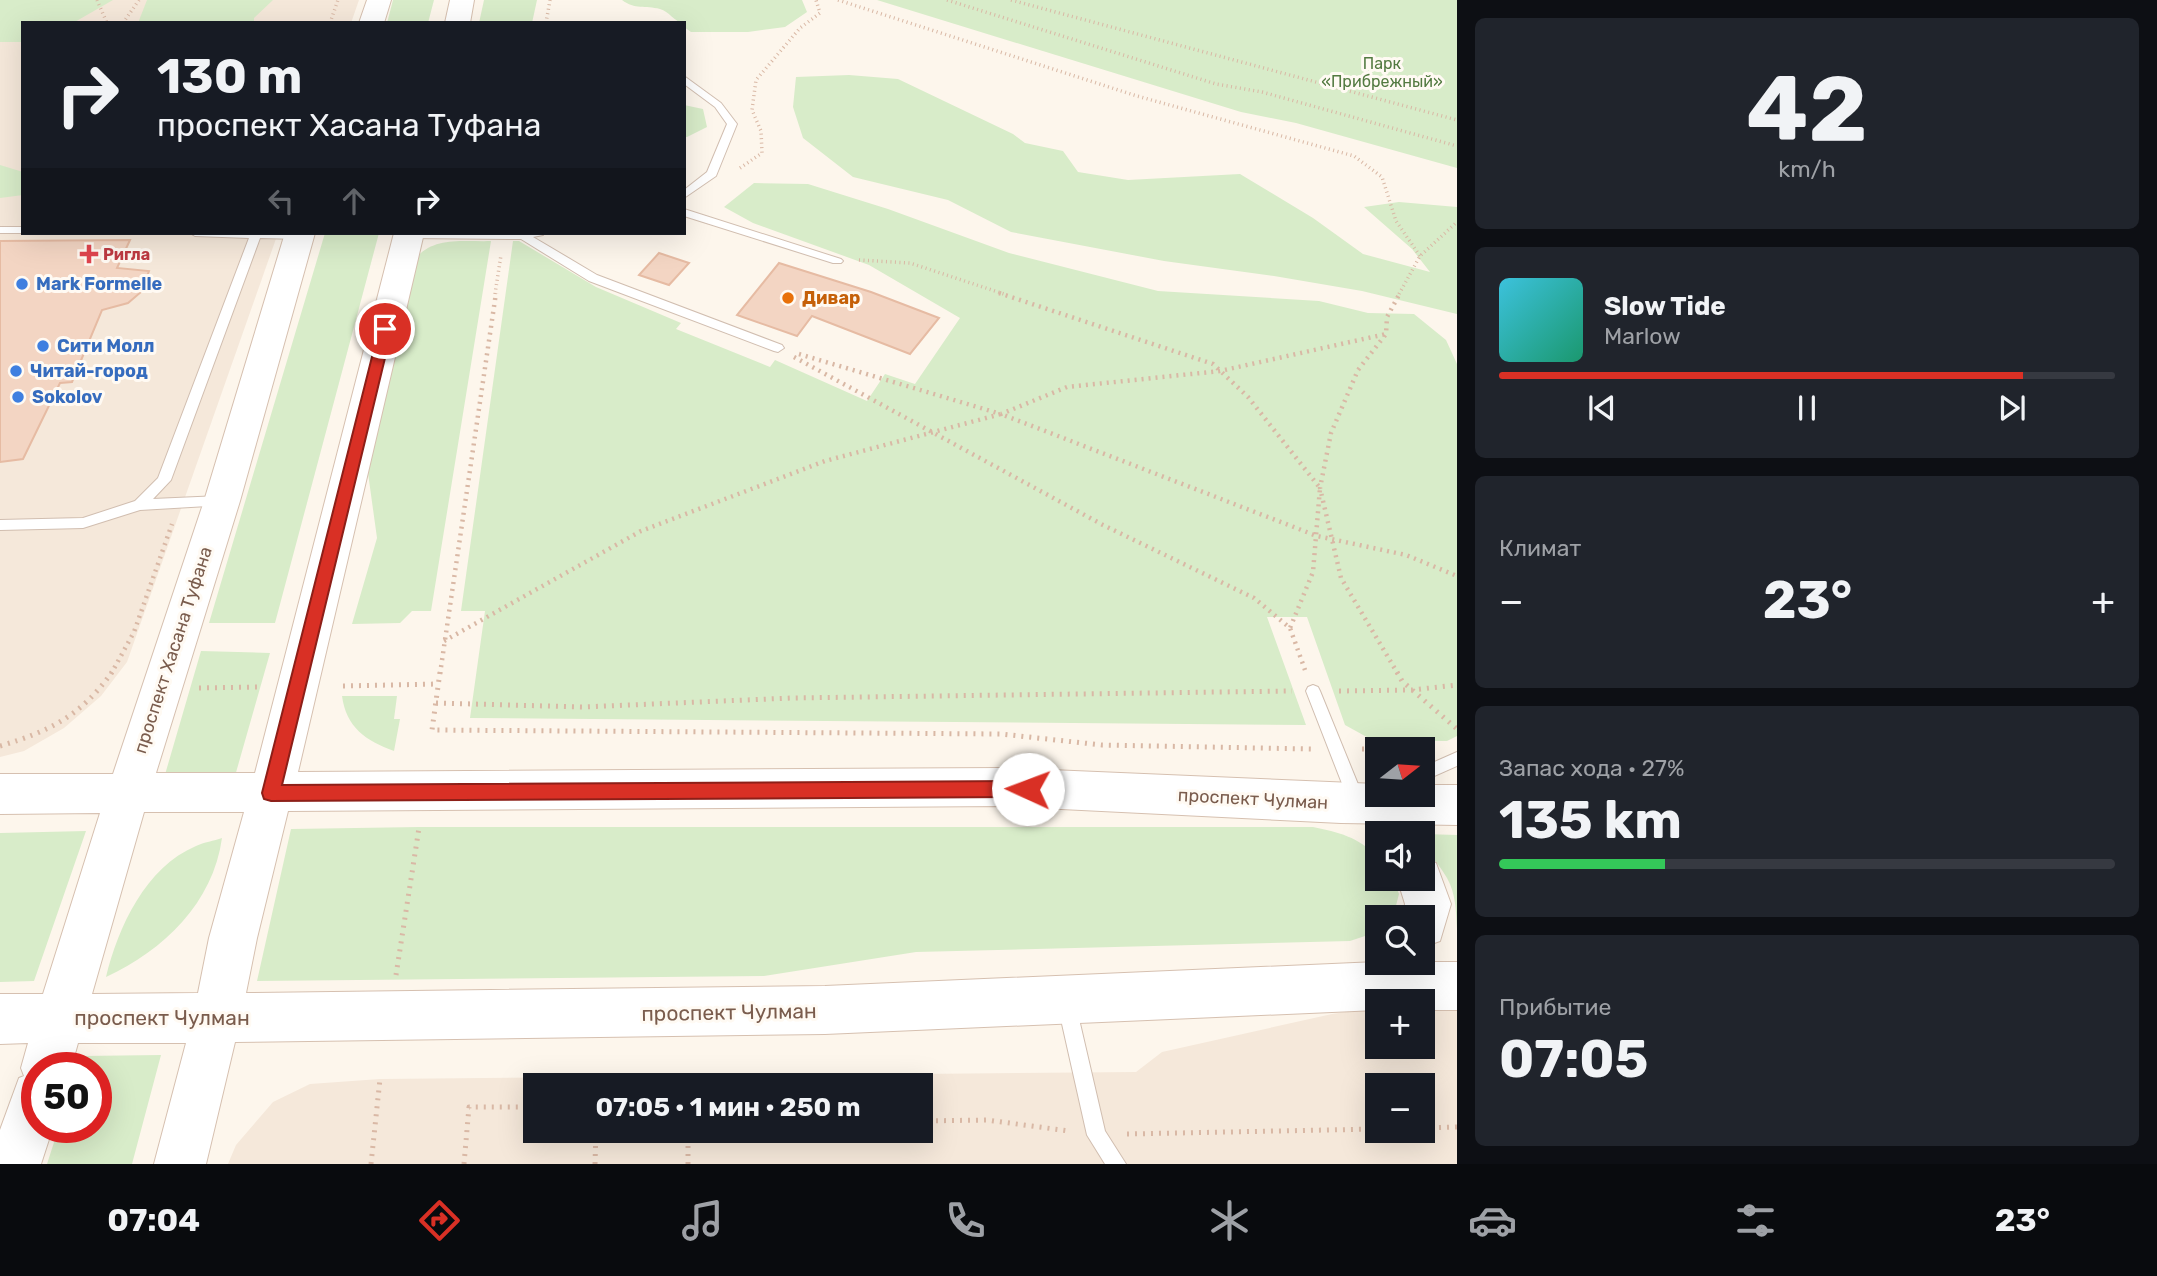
<!DOCTYPE html>
<html lang="ru">
<meta charset="utf-8">
<style>
body{margin:0;font-family:Rubik,sans-serif;background:#20242c;color:#f1f3f6;height:100vh;display:flex;flex-direction:column;font-size:26px;white-space:nowrap}
*{box-sizing:border-box;margin:0}
p{font-size:23px;color:#9ea1a6}
.icon{flex:none;width:38px;height:38px;fill:none;stroke:currentColor;stroke-width:2;stroke-linecap:round;stroke-linejoin:round}
.map{position:relative;flex:1;overflow:hidden}
.details{display:flex;flex-direction:column;gap:18px;padding:18px;background:#0d0f14;width:700px}
.details>*{flex:none}
.guide{position:absolute;left:21px;top:21px;width:665px;height:214px;border-radius:0px;box-shadow:0 7px 28px #0002;background:#171b24;color:#f1f3f6;overflow:hidden}
.needle{width:46px;rotate:73deg}
.fabs{position:absolute;left:1365px;top:737px;display:grid;gap:14px}
.fabs a{display:grid;place-items:center;width:70px;height:70px;border-radius:0px;background:#171b24;box-shadow:0 7px 28px #0002;font-size:35px}
.speed{position:absolute;left:21px;top:1052px;display:flex;gap:14px;font-size:35px;font-weight:700;text-align:center}
.speed>*{display:grid;place-content:center;width:91px;height:91px;border-radius:50%;background:#171b24;box-shadow:0 7px 28px #0002;line-height:1}
.speed .limit{border:10px solid #d22;background:#fff;color:#111}
.pin{position:absolute;display:grid;place-items:center;width:60px;height:60px;color:#fff;margin:-30px;border:4px solid #fff;border-radius:50%;box-shadow:0 2px 7px #0007}
.me{position:absolute;width:77px;margin:-38px;rotate:272deg;stroke-linejoin:round;filter:drop-shadow(0 0 5px #0008)}
.turn{display:flex;align-items:center;gap:24px;height:147px;padding:0 21px;font-size:32px}
.turn .icon{width:91px;height:91px;stroke-width:2.5}
.turn b{display:block;font-size:49px;line-height:60px}
.lanes{display:flex;align-items:center;height:66px;padding:0 21px;background:#0003;justify-content:center;gap:35px;direction:ltr}
.lanes .off{opacity:.35}
.big{font-size:52px;font-weight:700;line-height:1.1}
.details .card{flex:1;display:flex;flex-direction:column;justify-content:center;gap:10px;min-width:0;padding:0 24px;border-radius:10px;background:#20242c}
.details .dial{align-items:center;gap:0}
.dial b{font-size:91px;line-height:1}
.song{display:flex;align-items:center;gap:21px}
.cover{width:84px;height:84px;border-radius:10px;background:linear-gradient(135deg,hsl(190 70% 55%),hsl(160 70% 35%))}
.played{height:7px;border-radius:4px;background:linear-gradient(90deg,#d93025 85%,#363941 85%)}
.keys{display:flex;justify-content:space-around;direction:ltr}
.heat{display:flex;justify-content:space-between;align-items:center;font-size:38px;direction:ltr}
.charge{height:10px;border-radius:5px;background:linear-gradient(90deg,#34c759 27%,#363941 0)}
.trip{position:absolute;left:523px;top:1073px;width:410px;height:70px;border-radius:0px;background:#171b24;box-shadow:0 7px 28px #0002;font-weight:700;line-height:70px;text-align:center}
.menu{display:flex;height:112px;justify-content:space-around;align-items:center;background:#090b0e;color:#9ea1a6}
.menu .icon{width:49px;height:49px}
.menu .selected{color:#d93025}
.menu b{font-size:32px;color:#f1f3f6}
main{display:flex;flex:1;min-height:0}
.map>svg:first-child{display:block}
</style>
<main>
<div class="map">
<svg width="1457" height="1164" viewBox="0 0 1457 1164">
<rect width="100%" height="100%" fill="#fdf6ec"/>
<path fill="#f5e8da" fill-rule="evenodd" d="M0 0H359L351 23H23V233H278L127 662 101 696 64 728 24 751 0 757Z
M1423 1006H1457V1164H228L236 1145 273 1102 310 1084 380 1079 1136 1072 1162 1052 1332 1014 1377 1007V1046H1423ZM536 1085H920V1130H536ZM1377 1085H1423V1130H1377Z"/>
<path fill="#d8ecc9" d="M0 0H113L73 23H23V42H0Z
M147 0H273L254 18V23H138Z
M393 0H434L428 23H387Z
M484 0H537L532 23H479Z
M622 0H802L807 12 785 27 748 32H691L684 27V23C674 22 669 11 660 9 645 5 635 10 622 0Z
M877 0H1457V168L1296 123 1241 112Z
M849 75 898 79 1013 134 1025 143 1063 151 1078 172 1128 180 1240 174 1313 218 1363 254 1430 272 1412 249 1364 207 1399 202 1457 207V314L1362 291 1274 276 1164 261 1011 232 948 200 853 177 803 138 793 107 796 77Z
M684 105 703 109 707 127 687 137H684Z
M0 165 23 172V195L0 198Z
M754 183 808 184 888 209 1009 253 1158 291 1319 301 1368 313 1414 314 1446 340 1457 364V736L1447 741H1374L1345 725 1307 617H1267L1306 725 470 718 485 611H461L513 241H519L596 287 681 323 676 329 770 367 775 360 867 401 885 374 915 384 960 318 869 265 753 223 724 207Z
M325 233H379L275 623H209Z
M491 241 431 611H412L400 623 352 624 377 538 368 473 416 258C434 236 465 242 491 241Z
M201 651 270 653 235 776 164 778Z
M342 696H397L394 719H400L394 751C366 741 346 727 342 696Z
M419 827H1313C1338 832 1359 837 1377 857V878L1393 879 1399 894 1393 917H1377V932L1350 941 916 952 764 976 257 981 291 829Z
M86 831 34 981 0 982V833Z
M1423 834 1457 835V929C1456 911 1456 894 1447 878 1439 863 1423 850 1423 834Z
M222 838C213 903 164 950 106 977 118 927 146 867 196 846 204 842 214 841 222 838Z
M161 1055 132 1164H47L59 1127H96V1068L79 1067 82 1056Z"/>
<path fill="#f3d5c3" stroke="#e6bba3" stroke-width="2" d="M130 240 117 268 149 271 141 292 128 303 102 310 72 382 60 383 23 459 0 462V241Z
M659 253 689 263 669 285 639 275Z
M779 263 871 292 939 318 910 354 812 316 797 336 737 315Z"/>
<g fill="none" stroke-linecap="round" stroke-linejoin="round">
<defs>
<path id="lane" d="M684 76 721 103 737 124 716 176 684 198V190L707 172 727 124 715 107 684 84Z
M684 209 841 259 843 261 841 263H833L684 216Z
M0 227H23V233H25H0Z
M190 233H299L304 236 299 239 260 238 171 480 153 499 220 496 227 501 225 505 140 510 83 528 0 530V520L83 518 135 501 158 478 249 238 195 236Z
M405 233H544L543 235 533 237 597 275 782 345 784 348 778 352 774 351 589 281 521 239 409 238 405 237Z
M1313 685 1318 687 1320 691 1364 799 1362 804 1356 806 1350 804 1348 799 1306 691 1308 687Z
M1457 752V766L1423 781V767Z
M1067 997 1073 1000 1076 1006 1105 1131 1126 1164H1105L1087 1135 1058 1006 1061 1000Z"/>
<path id="secondary" d="M367 0H391L384 23H359Z
M450 0H474L470 23H445Z
M285 233H315L240 501 156 773H255L394 233H424L298 772 1002 768 1377 784V794H1423V785H1457V825L1341 823 1002 806 288 811 257 938 246 993 825 986 1377 962H1457V1010H1423V1001H1377V1010L825 1034 235 1042 206 1164H154L186 1043H78L71 1068H37V1127H53L41 1164H0V1130L19 1078 24 1076 21 1068 28 1043 0 1044V994H43L100 813 0 814V774H113L204 501ZM144 812H244L209 938 198 993 92 994Z
M1423 858 1436 863 1451 904 1440 941 1423 947V917H1402L1405 904 1397 878H1423Z"/>
</defs>
<use href="#lane" stroke="#d1beb0" stroke-width="2"/>
<use href="#secondary" stroke="#d6c0b0" stroke-width="2"/>
<path stroke="#d9b8a5" stroke-width="3.5" stroke-dasharray="1 3.5" stroke-linecap="butt" d="M97 0 107 23
M838 0 1137 96 1354 156 1382 177 1396 221 1420 256
M947 0 1216 84 1262 92 1457 146
M1011 0 1457 120
M123 23 139 0
M330 23 338 0
M546 23 550 0
M740 168 762 153 761 131 752 110 756 80 800 28 820 13 816 0
M859 260 910 263 1004 294
M495 294 501 255
M1399 294 1420 256 1457 222"/>
<path stroke="#d9b8a5" stroke-width="4.5" stroke-dasharray="2 5" stroke-linecap="butt" d="M999 293 1213 364 1248 397 1320 488 1313 572 1290 628
M799 354 1001 414 1067 387 1220 371 1386 334
M794 357 1103 525 1254 598 1290 628 1305 670
M444 641 641 531 825 461 1001 414 1317 536 1406 555 1457 576
M111 674 134 632 172 524
M440 674 496 293
M1398 674 1341 578 1320 488 1331 433 1358 370 1386 334 1387 317 1400 293"/>
<path stroke="#d9b8a5" stroke-width="5" stroke-dasharray="2 6" stroke-linecap="butt" d="M440 672 432 730 1001 734 1102 745 1311 749
M1397 672 1402 681 1457 729
M343 686 438 684
M199 688 260 687
M1339 691 1412 690 1457 685
M436 703 583 707 792 698 1292 691
M0 746C50 731 81 716 112 672
M1362 749H1377
M396 975 419 828
M920 1121 987 1120 1069 1131
M1423 1128 1457 1127
M688 1130V1164
M1127 1134 1377 1129
M371 1164 380 1079
M464 1164 469 1107H536
M595 1164 596 1130"/>
<use href="#lane" fill="#fff" fill-rule="evenodd"/>
<use href="#secondary" fill="#fff" fill-rule="evenodd"/>
</g>
<path fill="#d93025" stroke="#8d1f18" stroke-width="2" d="M385 324 392 329 282 785 1028 781 1034 783 1037 789 1034 794 1028 797 271 801 264 799 262 793 379 329Z"/>
<path fill="#e0444e" stroke="#fffaf3" stroke-width="2.5" d="M85.5 243.5h7v7h7v7h-7v7h-7v-7h-7v-7h7z"/>
<g fill="#3f7fe0" stroke="#fffaf3" stroke-width="2.5">
<circle cx="22" cy="284" r="7"/>
<circle cx="43" cy="346" r="7"/>
<circle cx="16" cy="371" r="7"/>
<circle cx="18" cy="397" r="7"/>
</g>
<circle fill="#e8710a" stroke="#fffaf3" stroke-width="2.5" cx="788" cy="298" r="7"/>
<g text-anchor="middle" dominant-baseline="central" stroke-width="6" stroke-linejoin="round" paint-order="stroke">
<g font-size="16" fill="#537a41" stroke="#fffaf3">
<text x="1382" y="63">Парк<tspan x="1382" dy="18">«Прибрежный»</tspan></text>
</g>
<g font-size="16" font-weight="bold" fill="#be3a42" stroke="#fffaf3" text-anchor="start">
<text x="103" y="254">Ригла</text>
</g>
<g font-size="18" font-weight="bold" fill="#366cbe" stroke="#fffaf3" text-anchor="start">
<text x="36" y="284">Mark Formelle</text>
<text x="57" y="346">Сити Молл</text>
<text x="30" y="371">Читай-город</text>
<text x="32" y="397">Sokolov</text>
</g>
<g font-size="18" font-weight="bold" fill="#c56008" stroke="#fffaf3" text-anchor="start">
<text x="802" y="298">Дивар</text>
</g>
<g font-size="18" fill="#7a5c4d" stroke="#fffaf3">
<text transform="translate(173 650) rotate(-72)">проспект Хасана Туфана</text>
<text transform="translate(1253 799) rotate(3)">проспект Чулман</text>
</g>
<g font-size="21" fill="#7a5c4d" stroke="#fffaf3">
<text transform="translate(729 1012) rotate(-1)">проспект Чулман</text>
<text x="162" y="1017">проспект Чулман</text>
</g>
</g>
</svg>
<div class="fabs">
<a><svg class="needle" viewBox="-14 -14 28 28"><path d="M0-13l5 13h-10z" fill="#e53935"/><path d="M0 13l5-13h-10z" fill="#9ea1a6"/></svg></a>
<a><svg class="icon" aria-label="sound" viewBox="0 0 24 24"><path d="M4 9h4l5-4v14l-5-4H4zM17 9q2 3 0 6"/></svg></a>
<a><svg class="icon" aria-label="search" viewBox="0 0 24 24"><circle cx="10" cy="10" r="6"/><path d="M15 15l6 6"/></svg></a>
<a>+</a>
<a>−</a>
</div>
<div class="speed"><div class="limit">50</div></div>
<div class="pin" style="left:385px;top:329px;background:#d93025"><svg class="icon" aria-label="arrive" viewBox="0 0 24 24"><path d="M6 21V4h12l-3 4 3 4H6"/></svg></div>
<svg class="me" style="left:1028px;top:789px" viewBox="-20 -20 40 40"><circle r="19" fill="#fff"/><path d="M0-13L10 11 0 6-10 11z" fill="#d93025"/></svg>
<div class="trip">07:05 · 1 мин · 250 m</div>
<div class="guide">
<div class="turn"><svg class="icon" aria-label="right" viewBox="0 0 24 24"><path d="M7 20v-9h11M14 6l5 5-5 5"/></svg><div><b>130 m</b>проспект Хасана Туфана</div></div>
<div class="lanes"><svg class="icon off" aria-label="left" viewBox="0 0 24 24"><path d="M17 20v-9H6M10 6l-5 5 5 5"/></svg><svg class="icon off" aria-label="ahead" viewBox="0 0 24 24"><path d="M12 20V5M6 11l6-6 6 6"/></svg><svg class="icon" aria-label="right" viewBox="0 0 24 24"><path d="M7 20v-9h11M14 6l5 5-5 5"/></svg></div>
</div>
</div>
<section class="details">
<div class="card dial"><b>42</b><p>km/h</p></div>
<div class="card">
<div class="song"><i class="cover"></i><div><b>Slow Tide</b><p>Marlow</p></div></div>
<div class="played"></div>
<div class="keys"><svg class="icon" aria-label="previous" viewBox="0 0 24 24"><path d="M18 5L8 12l10 7zM5 5v14"/></svg><svg class="icon" aria-label="pause" viewBox="0 0 24 24"><path d="M8 5v14M16 5v14"/></svg><svg class="icon" aria-label="next" viewBox="0 0 24 24"><path d="M6 5l10 7-10 7zM19 5v14"/></svg></div>
</div>
<div class="card"><p>Климат</p>
<div class="heat"><a>−</a><b class="big">23°</b><a>+</a></div>
</div>
<div class="card"><p>Запас хода · 27%</p><b class="big">135 km</b><div class="charge"></div></div>
<div class="card"><p>Прибытие</p><b class="big">07:05</b></div>
</section>
</main>
<nav class="menu">
<b>07:04</b>
<svg class="icon selected" aria-label="directions" viewBox="0 0 24 24"><path d="M12 3l9 9-9 9-9-9zM9 14v-3h6M13 9l2 2-2 2"/></svg>
<svg class="icon" aria-label="music" viewBox="0 0 24 24"><path d="M9 18V5l10-2v13"/><circle cx="6" cy="18" r="3"/><circle cx="16" cy="16" r="3"/></svg>
<svg class="icon" aria-label="phone" viewBox="0 0 24 24"><path d="M5 4h4l2 5-3 2q2 4 5 5l2-3 5 2v4C11 20 4 13 5 4z"/></svg>
<svg class="icon" aria-label="climate" viewBox="0 0 24 24"><path d="M12 3v18M4 7l16 10M4 17L20 7"/></svg>
<svg class="icon" aria-label="car" viewBox="0 0 24 24"><path d="M5 17H2v-5l4-1 3-4h7l3 4 3 1v5h-3M9 17h6M6 11h13"/><circle cx="7" cy="17" r="2"/><circle cx="17" cy="17" r="2"/></svg>
<svg class="icon" aria-label="filters" viewBox="0 0 24 24"><path d="M4 7h16M4 17h16"/><circle cx="9" cy="7" r="2"/><circle cx="15" cy="17" r="2"/></svg>
<b>23°</b>
</nav>
